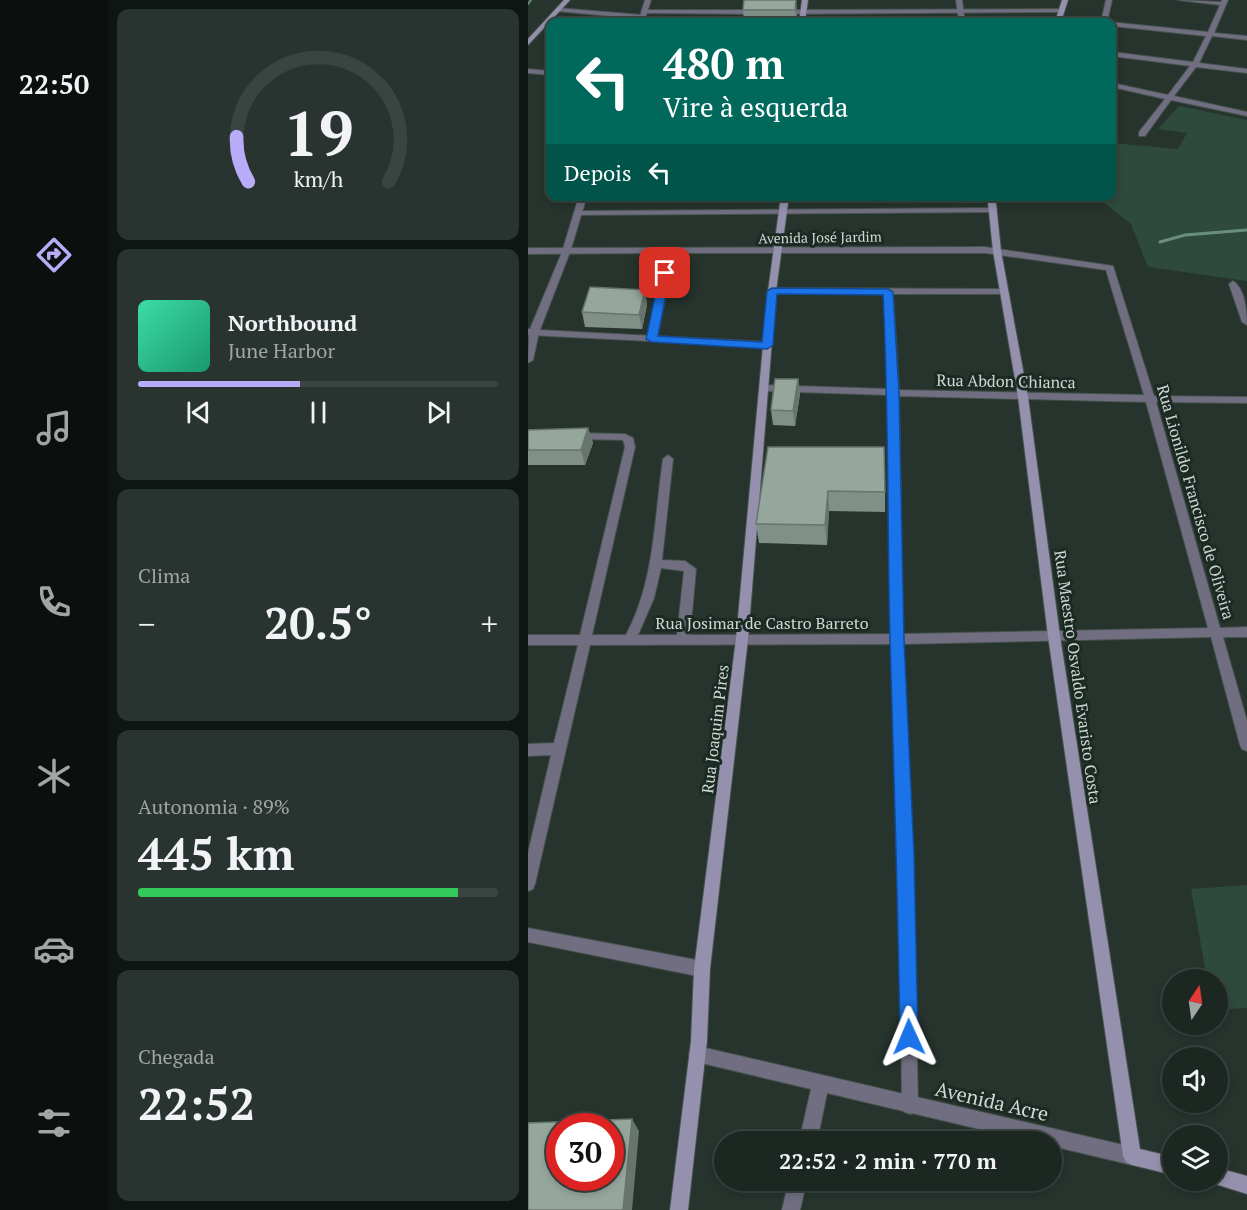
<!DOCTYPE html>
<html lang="pt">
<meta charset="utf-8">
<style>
body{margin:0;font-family:"PT Serif",serif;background:#29332f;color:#f1f3f6;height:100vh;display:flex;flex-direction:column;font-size:22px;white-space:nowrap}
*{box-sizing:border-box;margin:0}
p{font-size:20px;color:#a0a5a5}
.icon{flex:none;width:33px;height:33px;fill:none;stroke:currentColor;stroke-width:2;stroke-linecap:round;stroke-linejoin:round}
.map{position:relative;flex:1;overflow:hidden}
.panel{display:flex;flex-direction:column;gap:9px;padding:9px;background:#0f1513;width:420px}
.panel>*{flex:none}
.banner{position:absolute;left:18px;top:18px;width:570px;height:183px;border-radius:12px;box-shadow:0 3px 9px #0003,0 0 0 2px #3a4440;background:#00695c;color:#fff;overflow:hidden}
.needle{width:39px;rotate:13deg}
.tools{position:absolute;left:634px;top:969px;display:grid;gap:12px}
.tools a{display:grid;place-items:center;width:66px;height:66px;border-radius:50%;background:#1c2722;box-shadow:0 3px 9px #0003,0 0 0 2px #3a4440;font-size:30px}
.speed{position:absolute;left:18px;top:1113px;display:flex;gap:12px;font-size:30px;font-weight:700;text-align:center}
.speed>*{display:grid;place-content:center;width:78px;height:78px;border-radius:50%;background:#1c2722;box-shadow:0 3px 9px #0003,0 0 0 2px #3a4440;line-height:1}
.speed .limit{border:9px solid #d22;background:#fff;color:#111}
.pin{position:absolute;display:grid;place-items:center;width:51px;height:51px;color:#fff;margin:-26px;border-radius:12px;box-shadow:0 3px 9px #0006}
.me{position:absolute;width:66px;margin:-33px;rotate:359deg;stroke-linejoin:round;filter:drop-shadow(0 0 4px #0008)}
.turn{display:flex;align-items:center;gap:21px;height:126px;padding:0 18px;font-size:27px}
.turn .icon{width:78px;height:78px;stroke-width:2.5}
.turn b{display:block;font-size:42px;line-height:51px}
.then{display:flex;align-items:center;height:57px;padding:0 18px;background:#0003;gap:12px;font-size:22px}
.big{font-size:45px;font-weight:700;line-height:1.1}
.panel .card{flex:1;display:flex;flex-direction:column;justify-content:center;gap:9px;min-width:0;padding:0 21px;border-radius:12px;background:#29332f}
.panel .dial{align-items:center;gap:0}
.dial svg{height:156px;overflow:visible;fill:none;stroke:#3a4440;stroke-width:7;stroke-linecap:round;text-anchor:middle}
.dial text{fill:#f1f3f6;stroke:none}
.song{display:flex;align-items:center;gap:18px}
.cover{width:72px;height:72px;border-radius:9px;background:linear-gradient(135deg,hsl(160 70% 55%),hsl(160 70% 35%))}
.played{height:6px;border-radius:3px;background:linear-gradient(90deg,#b8abf7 45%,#3a4440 45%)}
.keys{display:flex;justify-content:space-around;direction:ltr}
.heat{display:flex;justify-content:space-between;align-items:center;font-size:33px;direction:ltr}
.charge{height:9px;border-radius:4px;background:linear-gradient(90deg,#34c759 89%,#3a4440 0)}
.trip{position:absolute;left:186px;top:1131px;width:348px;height:60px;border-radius:30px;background:#1c2722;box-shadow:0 3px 9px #0003,0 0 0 2px #3a4440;font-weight:700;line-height:60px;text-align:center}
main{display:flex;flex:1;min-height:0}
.tab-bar{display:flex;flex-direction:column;width:108px;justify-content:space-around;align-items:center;background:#0b100e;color:#a0a5a5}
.tab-bar .icon{width:42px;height:42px}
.tab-bar .current{color:#b8abf7}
.tab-bar b{font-size:27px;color:#f1f3f6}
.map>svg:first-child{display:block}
</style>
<main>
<nav class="tab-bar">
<b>22:50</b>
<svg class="icon current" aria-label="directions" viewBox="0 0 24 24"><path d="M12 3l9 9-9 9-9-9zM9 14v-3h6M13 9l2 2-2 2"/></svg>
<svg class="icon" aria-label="music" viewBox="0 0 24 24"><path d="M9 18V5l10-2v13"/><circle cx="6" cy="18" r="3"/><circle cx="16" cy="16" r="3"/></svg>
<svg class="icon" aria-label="phone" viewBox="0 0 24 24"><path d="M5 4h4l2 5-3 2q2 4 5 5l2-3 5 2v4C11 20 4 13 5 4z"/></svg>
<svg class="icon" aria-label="climate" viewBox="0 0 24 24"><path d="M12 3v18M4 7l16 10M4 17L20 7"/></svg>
<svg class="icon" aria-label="car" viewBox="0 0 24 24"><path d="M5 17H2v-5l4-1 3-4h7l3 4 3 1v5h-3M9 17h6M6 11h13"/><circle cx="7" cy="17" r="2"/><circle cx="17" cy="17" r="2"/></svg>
<svg class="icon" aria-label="filters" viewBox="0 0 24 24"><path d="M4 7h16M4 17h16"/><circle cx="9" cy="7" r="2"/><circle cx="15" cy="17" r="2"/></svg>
</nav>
<section class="panel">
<div class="card dial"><svg viewBox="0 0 100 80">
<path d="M14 69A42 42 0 1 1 86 69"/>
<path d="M14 69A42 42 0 0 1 8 46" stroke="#b8abf7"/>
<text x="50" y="56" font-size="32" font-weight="700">19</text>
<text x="50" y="72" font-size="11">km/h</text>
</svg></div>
<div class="card">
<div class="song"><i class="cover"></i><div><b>Northbound</b><p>June Harbor</p></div></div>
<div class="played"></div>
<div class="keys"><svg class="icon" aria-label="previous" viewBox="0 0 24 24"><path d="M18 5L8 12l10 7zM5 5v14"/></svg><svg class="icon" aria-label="pause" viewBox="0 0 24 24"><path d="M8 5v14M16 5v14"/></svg><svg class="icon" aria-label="next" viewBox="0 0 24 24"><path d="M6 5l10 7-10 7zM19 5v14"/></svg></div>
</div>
<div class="card"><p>Clima</p>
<div class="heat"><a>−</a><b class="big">20.5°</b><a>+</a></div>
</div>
<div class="card"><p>Autonomia · 89%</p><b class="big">445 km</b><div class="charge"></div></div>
<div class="card"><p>Chegada</p><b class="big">22:52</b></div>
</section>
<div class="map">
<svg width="719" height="1210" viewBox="0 0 719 1210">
<rect width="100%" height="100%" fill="#26342d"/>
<path fill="#2e4a3d" d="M651 106 719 120V281L620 267 603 224 569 197 584 196V143L650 149 659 133 630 129Z
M719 885V1008L690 1010V980L679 979 663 889Z"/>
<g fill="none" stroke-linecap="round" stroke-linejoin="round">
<path stroke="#6a8e7e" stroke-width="2" d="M0 4 3 0"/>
<path stroke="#6a8e7e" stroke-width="3" d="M632 242 657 235 719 230"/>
<defs>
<path id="minor" d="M578 0H584L579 22H573Z
M650 0 693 2 694 0H700L686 33 719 36V40L684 36 671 63 719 69V73L668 67 646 96 719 112V116L643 100 617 136H611V132L637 99 584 87V83L640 95 662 66 584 56V52L665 62 678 36 584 26 582 22 680 32 692 5Z
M30 8 114 15 117 17 114 19 28 11Z
M533 9 535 12 252 14 249 12 252 10Z
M116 10H229L232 12 229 14 114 13Z
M0 69 22 71V75L0 73Z
M19 137H22V142L18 140Z
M468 208 469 210 465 212 50 215 46 213 50 211Z
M457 247 585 266 626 396 719 397V403L628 402 692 628 719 627V637H695L719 721V751L714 749 712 745 683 637 375 644 385 853 390 1106 388 1112 382 1114 376 1112 374 1106 371 853 363 644 62 645 7 884 5 889 0 891V853L23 755 0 756V744L26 743 50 645H0V635H52L97 447 95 440 46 439 41 436 46 433 97 434 105 438 107 447 64 635H98C127 581 126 519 135 459L140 455 145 459 134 560 157 561 168 569 162 635 363 634 361 395 237 391 232 388 237 385 361 389 356 294H244L240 291 244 288 479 289 480 291 476 294H365L371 390 616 395 578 270 457 253H146L129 339 124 342 119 339 137 253 0 254V248ZM371 396 618 402 680 628 375 634ZM133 568 156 571 149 635H110L126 598Z
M705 281C717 288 719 312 719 325L714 322 701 284Z
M6 329 11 332 5 360 0 363 1 332Z
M0 928 174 961 180 964 182 969 180 974 174 977 0 942Z"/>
<path id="tertiary" d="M117 0H123L116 22H110Z
M428 0H434L437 22H431Z
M51 196H59L42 252 12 330 239 342 242 343V347L0 335V329H2L34 252Z
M169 1046 604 1147 610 1150 613 1156 610 1162 604 1165 524 1146V1142H506L299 1093 289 1142H271L283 1089 169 1062 163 1060 161 1054 163 1048Z
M261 1180H279L272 1210H254Z"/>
<path id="secondary" d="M36 0H42L0 45V39Z
M274 0H280L277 22H271Z
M534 0H540L533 22H527Z
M253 196H261L248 291 220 639 182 969 179 1041 160 1210H142L163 1041 166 969 208 639 240 291Z
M462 196H470L468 203 473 251 500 397 532 636 612 1149 645 1157V1175L604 1165 598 1162 595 1156 520 636 490 397 465 251 460 203Z
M690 1168 719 1176V1194L684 1183 683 1180H690Z"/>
</defs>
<use href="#minor" stroke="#44524b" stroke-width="2"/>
<use href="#tertiary" stroke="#44524b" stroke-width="2"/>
<use href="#secondary" stroke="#44524b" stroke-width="2"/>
<use href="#minor" fill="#706e80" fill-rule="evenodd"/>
<use href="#tertiary" fill="#706e80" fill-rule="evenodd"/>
<use href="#secondary" fill="#9490ad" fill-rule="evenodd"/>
</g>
<path fill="#808f87" d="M268 0 269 22H216L215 10Z
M117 290 119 305 114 329 57 327 54 312Z
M270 379 272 394 267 426 245 425 243 410Z
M60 428 65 443 57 465H0V430Z
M240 447 357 492V512L301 511 299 545 231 543 228 524Z"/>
<path fill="#68746e" d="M268 0 269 16V22L267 10Z
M117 290 119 305 114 329 111 315Z
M270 379 272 394 267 426 265 411Z
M60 428 65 443 57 465 53 450Z
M300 491 301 511 299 545 297 525Z
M104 1119 111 1131 104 1210H95Z"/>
<path fill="#95a69d" stroke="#68746e" stroke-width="1.5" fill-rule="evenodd" d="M216 0H268L267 10H215Z
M62 287 117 290 111 315 54 312Z
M247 379H270L265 411 243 410Z
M60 428 53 450H0V430Z
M240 447H356L357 492 300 491 297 525 228 524Z
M104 1119 95 1210H0V1123ZM32 1126H82V1178H32Z"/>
<path fill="#1a73e8" stroke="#114b97" stroke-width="1.5" d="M137 270 142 273 130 336 234 342 239 291 244 288 360 289 365 292 371 393 376 639 386 853 390 1037 388 1043 381 1046 374 1043 372 1037C370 905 366 773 362 641 359 525 361 410 355 295L249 294 245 345 239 349 124 342 118 339 132 273Z"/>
<g text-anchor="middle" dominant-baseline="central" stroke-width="6" stroke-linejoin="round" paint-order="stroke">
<g font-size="14" fill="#cfd8d3" stroke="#1c2a24">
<text transform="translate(292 237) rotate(-1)">Avenida José Jardim</text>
</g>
<g font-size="16" fill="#cfd8d3" stroke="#1c2a24">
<text transform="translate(478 381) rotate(1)">Rua Abdon Chianca</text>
<text transform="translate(668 502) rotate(74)">Rua Lionildo Francisco de Oliveira</text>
<text x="234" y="623">Rua Josimar de Castro Barreto</text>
<text transform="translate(550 677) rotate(82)">Rua Maestro Osvaldo Evaristo Costa</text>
<text transform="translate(187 729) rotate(-83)">Rua Joaquim Pires</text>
</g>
<g font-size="20" fill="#cfd8d3" stroke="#1c2a24">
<text transform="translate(464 1101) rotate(13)">Avenida Acre</text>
</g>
</g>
</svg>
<div class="tools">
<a><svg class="needle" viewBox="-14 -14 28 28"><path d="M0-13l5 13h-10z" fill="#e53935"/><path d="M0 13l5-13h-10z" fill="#a0a5a5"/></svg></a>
<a><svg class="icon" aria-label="sound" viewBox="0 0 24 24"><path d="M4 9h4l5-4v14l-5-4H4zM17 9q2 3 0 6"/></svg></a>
<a><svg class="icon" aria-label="layers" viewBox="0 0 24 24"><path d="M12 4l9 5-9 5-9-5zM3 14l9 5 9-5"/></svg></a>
</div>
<div class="speed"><div class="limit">30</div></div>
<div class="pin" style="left:137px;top:273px;background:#d93025"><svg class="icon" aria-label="arrive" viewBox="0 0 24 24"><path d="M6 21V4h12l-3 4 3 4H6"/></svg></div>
<svg class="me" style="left:381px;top:1037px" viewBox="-20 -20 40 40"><path d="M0-17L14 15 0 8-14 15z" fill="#1a73e8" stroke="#fff" stroke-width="4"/></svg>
<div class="trip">22:52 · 2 min · 770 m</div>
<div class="banner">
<div class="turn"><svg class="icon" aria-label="left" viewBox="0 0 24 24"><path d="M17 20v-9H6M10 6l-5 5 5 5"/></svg><div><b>480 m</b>Vire à esquerda</div></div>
<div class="then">Depois<svg class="icon" aria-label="left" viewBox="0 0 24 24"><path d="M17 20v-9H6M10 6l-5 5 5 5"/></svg></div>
</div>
</div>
</main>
